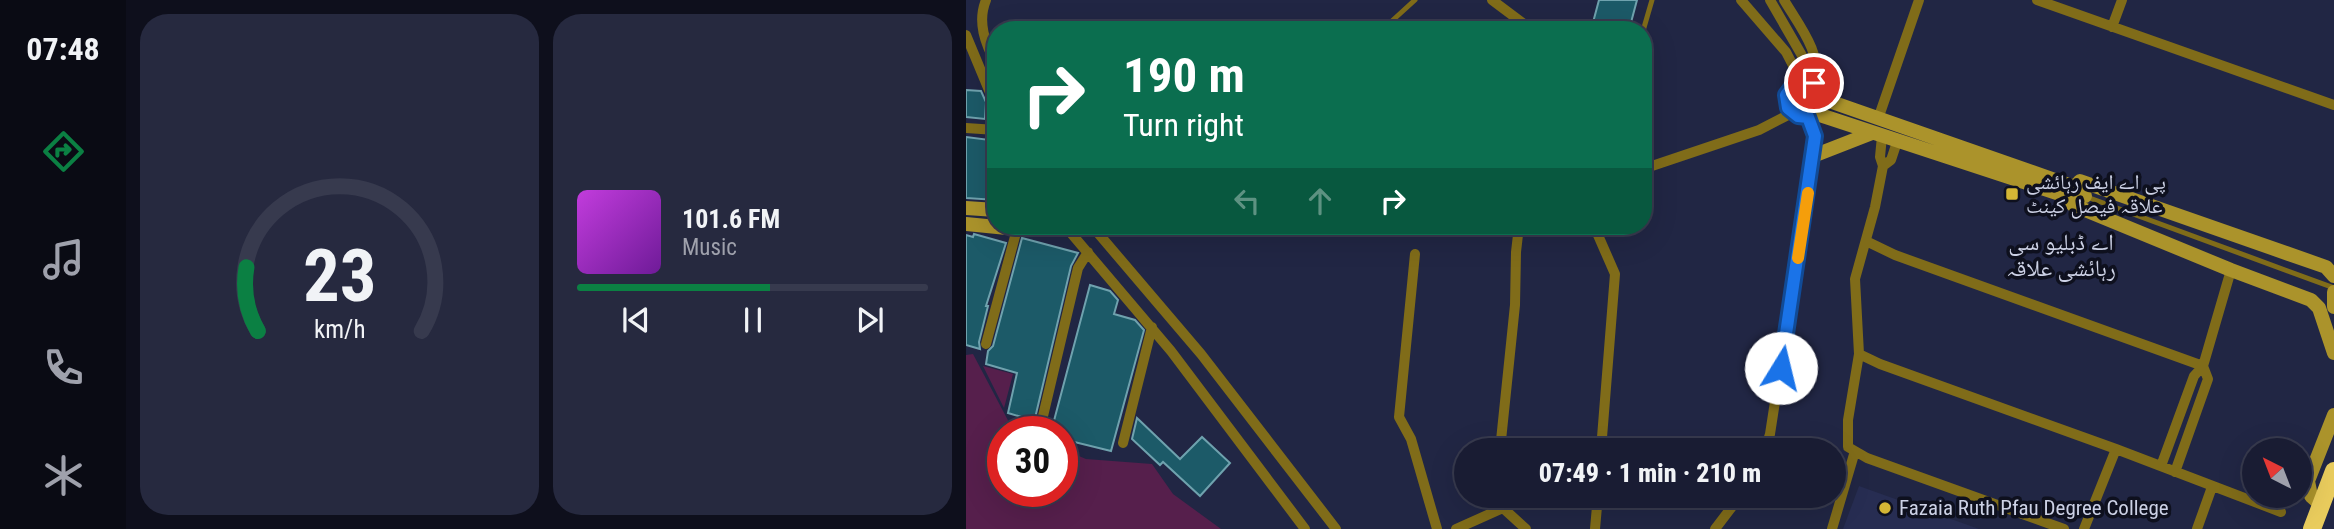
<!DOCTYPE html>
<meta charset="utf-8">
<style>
body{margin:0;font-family:"Roboto Condensed","Noto Naskh Arabic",sans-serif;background:#26293f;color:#f1f3f6;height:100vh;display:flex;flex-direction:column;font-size:26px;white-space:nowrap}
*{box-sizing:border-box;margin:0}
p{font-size:23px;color:#9fa1ac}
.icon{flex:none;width:38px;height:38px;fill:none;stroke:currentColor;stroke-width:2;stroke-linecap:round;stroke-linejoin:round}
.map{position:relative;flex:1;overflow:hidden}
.side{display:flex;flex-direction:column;gap:14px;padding:14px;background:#0e0f1c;width:840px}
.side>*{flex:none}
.top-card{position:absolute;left:21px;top:21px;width:665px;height:214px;border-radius:28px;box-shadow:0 7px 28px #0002,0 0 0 2px #373a4e;background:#0b6e4f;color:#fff;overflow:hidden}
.needle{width:46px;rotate:318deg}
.tools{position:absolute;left:1276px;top:438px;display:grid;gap:14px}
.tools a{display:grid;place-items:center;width:70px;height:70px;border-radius:50%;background:#191c33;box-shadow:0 7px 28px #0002,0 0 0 2px #373a4e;font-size:35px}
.speed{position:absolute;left:21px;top:416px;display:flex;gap:14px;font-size:35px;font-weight:700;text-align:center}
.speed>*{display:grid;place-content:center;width:91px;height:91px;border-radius:50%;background:#191c33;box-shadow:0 7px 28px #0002,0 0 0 2px #373a4e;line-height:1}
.speed .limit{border:10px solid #d22;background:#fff;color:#111}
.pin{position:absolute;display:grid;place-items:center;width:60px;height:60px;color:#fff;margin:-30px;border:4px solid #fff;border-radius:50%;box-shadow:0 2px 7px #0007}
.me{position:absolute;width:77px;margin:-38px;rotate:9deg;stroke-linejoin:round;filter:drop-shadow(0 0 5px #0008)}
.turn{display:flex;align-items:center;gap:24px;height:147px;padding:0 21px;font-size:32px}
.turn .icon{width:91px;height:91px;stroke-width:2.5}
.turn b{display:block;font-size:49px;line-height:60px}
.lanes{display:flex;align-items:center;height:66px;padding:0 21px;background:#0003;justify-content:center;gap:35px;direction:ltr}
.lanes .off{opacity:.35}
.side .widget{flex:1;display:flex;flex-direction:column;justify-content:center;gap:10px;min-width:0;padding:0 24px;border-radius:28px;background:#26293f}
.side .dial{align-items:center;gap:0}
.dial svg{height:182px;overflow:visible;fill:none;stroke:#373a4e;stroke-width:7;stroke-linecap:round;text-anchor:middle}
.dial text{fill:#f1f3f6;stroke:none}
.song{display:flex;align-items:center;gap:21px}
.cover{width:84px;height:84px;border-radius:10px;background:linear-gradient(135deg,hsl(290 70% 55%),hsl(280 70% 35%))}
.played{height:7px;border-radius:4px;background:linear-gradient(90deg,#0b8043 55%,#373a4e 55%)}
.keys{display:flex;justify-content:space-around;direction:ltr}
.side .tiles{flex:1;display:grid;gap:14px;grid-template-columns:repeat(2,1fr)}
.trip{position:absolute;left:488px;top:438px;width:392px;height:70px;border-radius:35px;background:#191c33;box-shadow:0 7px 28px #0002,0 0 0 2px #373a4e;font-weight:800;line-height:70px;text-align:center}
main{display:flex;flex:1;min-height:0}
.menu{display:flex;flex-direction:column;width:126px;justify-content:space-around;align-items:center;background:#0a0b14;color:#9fa1ac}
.menu .icon{width:49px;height:49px}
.menu .active{color:#0b8043}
.menu b{font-size:32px;color:#f1f3f6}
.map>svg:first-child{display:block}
</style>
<main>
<nav class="menu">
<b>07:48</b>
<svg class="icon active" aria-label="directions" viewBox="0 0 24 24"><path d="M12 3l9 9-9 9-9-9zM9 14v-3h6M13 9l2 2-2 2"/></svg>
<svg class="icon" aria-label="music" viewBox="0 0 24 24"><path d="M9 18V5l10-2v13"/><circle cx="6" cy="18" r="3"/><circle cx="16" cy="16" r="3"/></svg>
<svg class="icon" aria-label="phone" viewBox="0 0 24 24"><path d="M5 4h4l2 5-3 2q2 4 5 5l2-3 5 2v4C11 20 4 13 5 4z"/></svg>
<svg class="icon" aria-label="climate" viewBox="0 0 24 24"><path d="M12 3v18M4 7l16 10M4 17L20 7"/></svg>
</nav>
<section class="side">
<div class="tiles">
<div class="widget dial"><svg viewBox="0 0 100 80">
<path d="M14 69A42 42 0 1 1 86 69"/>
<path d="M14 69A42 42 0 0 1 9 41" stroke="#0b8043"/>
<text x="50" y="56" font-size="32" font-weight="700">23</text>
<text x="50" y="72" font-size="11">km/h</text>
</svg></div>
<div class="widget">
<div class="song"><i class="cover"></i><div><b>101.6 FM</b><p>Music</p></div></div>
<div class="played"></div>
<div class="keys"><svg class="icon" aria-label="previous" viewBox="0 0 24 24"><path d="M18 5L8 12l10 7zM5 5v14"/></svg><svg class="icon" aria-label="pause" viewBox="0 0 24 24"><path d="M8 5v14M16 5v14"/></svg><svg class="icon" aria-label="next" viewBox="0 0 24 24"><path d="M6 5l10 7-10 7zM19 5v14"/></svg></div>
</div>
</div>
</section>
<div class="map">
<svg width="1368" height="529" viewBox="0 0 1368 529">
<rect width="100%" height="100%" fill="#212644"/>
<path fill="#272d52" d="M893 486 1013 529H877Z"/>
<path fill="#561f4c" d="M7 354 46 428 55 432H37V492H96V449L120 459 186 464 207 494 255 529H0V355Z
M17 366 47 374 38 408Z"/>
<path fill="#1c5a68" stroke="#6fa2ae" stroke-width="2" d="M633 0H671L663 30H625Z
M0 90 15 91 20 102 19 119 0 117Z
M0 137 24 140 21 172 30 173V200L0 198Z
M8 234 40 243 20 306H22L13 342 14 349 0 345V235L7 237Z
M56 238 112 253 105 266 70 414 72 422 42 413 51 373 20 364 22 351 27 346Z
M124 285 144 291 152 300 148 314 169 320 178 330 145 451 96 439V432H85Z
M171 418 214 459 236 437 264 463 234 496 197 462 194 465 166 439Z"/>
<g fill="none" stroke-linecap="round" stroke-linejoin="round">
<path stroke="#806c19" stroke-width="5" d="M486 28 487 30
M416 30 449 0
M677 31 686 0
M1121 197 1368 288"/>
<path stroke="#806c19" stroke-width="10" d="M20 0C11 22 19 43 30 64
M526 0 566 30
M775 0 820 52 835 81
M804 0 838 59 841 80
M818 0C832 24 858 55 848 83
M1071 0 1368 105
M1146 27 1156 0
M0 35 30 107
M912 119 953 0
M0 128 30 130
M916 136 914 157 917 166 909 207 889 279 893 354 882 420V447L901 458 1098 529
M917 166 925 160 931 142
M677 169 793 130 826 113
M99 226 205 351 339 529
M126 226 235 354 370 529
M628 226 649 274 635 450
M900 241 929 255 1237 366
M449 254 433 417 445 439 471 529
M20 344 51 229
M893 354 914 364 1150 449 1315 512
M77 416 112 268 122 252
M157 443 186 327
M534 450 549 305 550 252 553 226
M799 450 804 434 847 156 849 136 842 117
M1195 466 1228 376 1237 366 1265 270
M1209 472 1242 379 1237 366
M533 495 537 508 560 529
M490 529 537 508
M629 529 632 495
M749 529 775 495
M866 529 889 451
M1118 529 1150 449
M1231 529 1246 487"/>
<path stroke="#ab932b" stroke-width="14" d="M841 80 853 88 860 100 1109 187 1119 196 1103 197 854 115 832 116 822 108 820 95 829 83Z
M847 156 906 133
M1109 187 1114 181 1360 267 1368 276
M1103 197 1107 205 1265 270 1345 300 1353 308 1368 353
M0 208 30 210
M0 224 51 229 88 226
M1368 292V307
M1354 504 1345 496 1342 481 1368 415"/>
<path stroke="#e9cc5d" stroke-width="18" d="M1346 529 1368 471"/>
</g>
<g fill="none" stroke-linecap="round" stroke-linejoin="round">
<defs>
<path id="route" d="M815 368 849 136 842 117 832 116 822 108 820 95 829 83 841 80 848 83"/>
</defs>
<use href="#route" stroke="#114b97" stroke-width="18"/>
<use href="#route" stroke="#1a73e8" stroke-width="12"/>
<path stroke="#f59e0b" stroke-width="12" d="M832 258 842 193"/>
</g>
<g fill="#d4b635" stroke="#0e101e" stroke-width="2.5">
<rect x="1039" y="187" width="14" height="14" rx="3.5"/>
<circle cx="919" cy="508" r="7"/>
</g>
<g text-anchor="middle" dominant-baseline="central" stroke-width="7" stroke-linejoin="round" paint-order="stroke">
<g font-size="21" fill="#ccd1e5" stroke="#0e101e" text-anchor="start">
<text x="1060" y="182">پی اے ایف رہائشی<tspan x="1060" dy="24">علاقہ فیصل کینٹ</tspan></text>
<text x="933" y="508">Fazaia Ruth Pfau Degree College</text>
</g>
<g font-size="23" fill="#ccd1e5" stroke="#0e101e">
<text x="1095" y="242">اے ڈبلیو سی<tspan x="1095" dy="26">رہائشی علاقہ</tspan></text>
</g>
</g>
</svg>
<div class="tools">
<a><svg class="needle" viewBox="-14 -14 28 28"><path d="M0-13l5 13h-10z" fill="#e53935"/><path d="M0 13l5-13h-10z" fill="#9fa1ac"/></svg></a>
</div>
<div class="speed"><div class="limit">30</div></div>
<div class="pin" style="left:848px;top:83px;background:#d93025"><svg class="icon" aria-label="arrive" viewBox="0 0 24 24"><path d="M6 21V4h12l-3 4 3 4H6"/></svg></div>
<svg class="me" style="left:815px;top:368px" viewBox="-20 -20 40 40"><circle r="19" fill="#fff"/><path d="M0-13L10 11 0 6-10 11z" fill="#1a73e8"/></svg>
<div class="trip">07:49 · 1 min · 210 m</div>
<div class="top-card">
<div class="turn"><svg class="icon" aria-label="right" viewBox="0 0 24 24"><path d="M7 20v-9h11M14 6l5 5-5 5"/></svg><div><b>190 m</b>Turn right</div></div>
<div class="lanes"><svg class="icon off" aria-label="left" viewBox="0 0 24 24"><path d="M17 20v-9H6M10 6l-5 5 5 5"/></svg><svg class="icon off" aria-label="ahead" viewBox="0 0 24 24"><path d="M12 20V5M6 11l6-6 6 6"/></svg><svg class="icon" aria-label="right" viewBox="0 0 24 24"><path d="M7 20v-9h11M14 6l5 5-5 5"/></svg></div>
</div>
</div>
</main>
